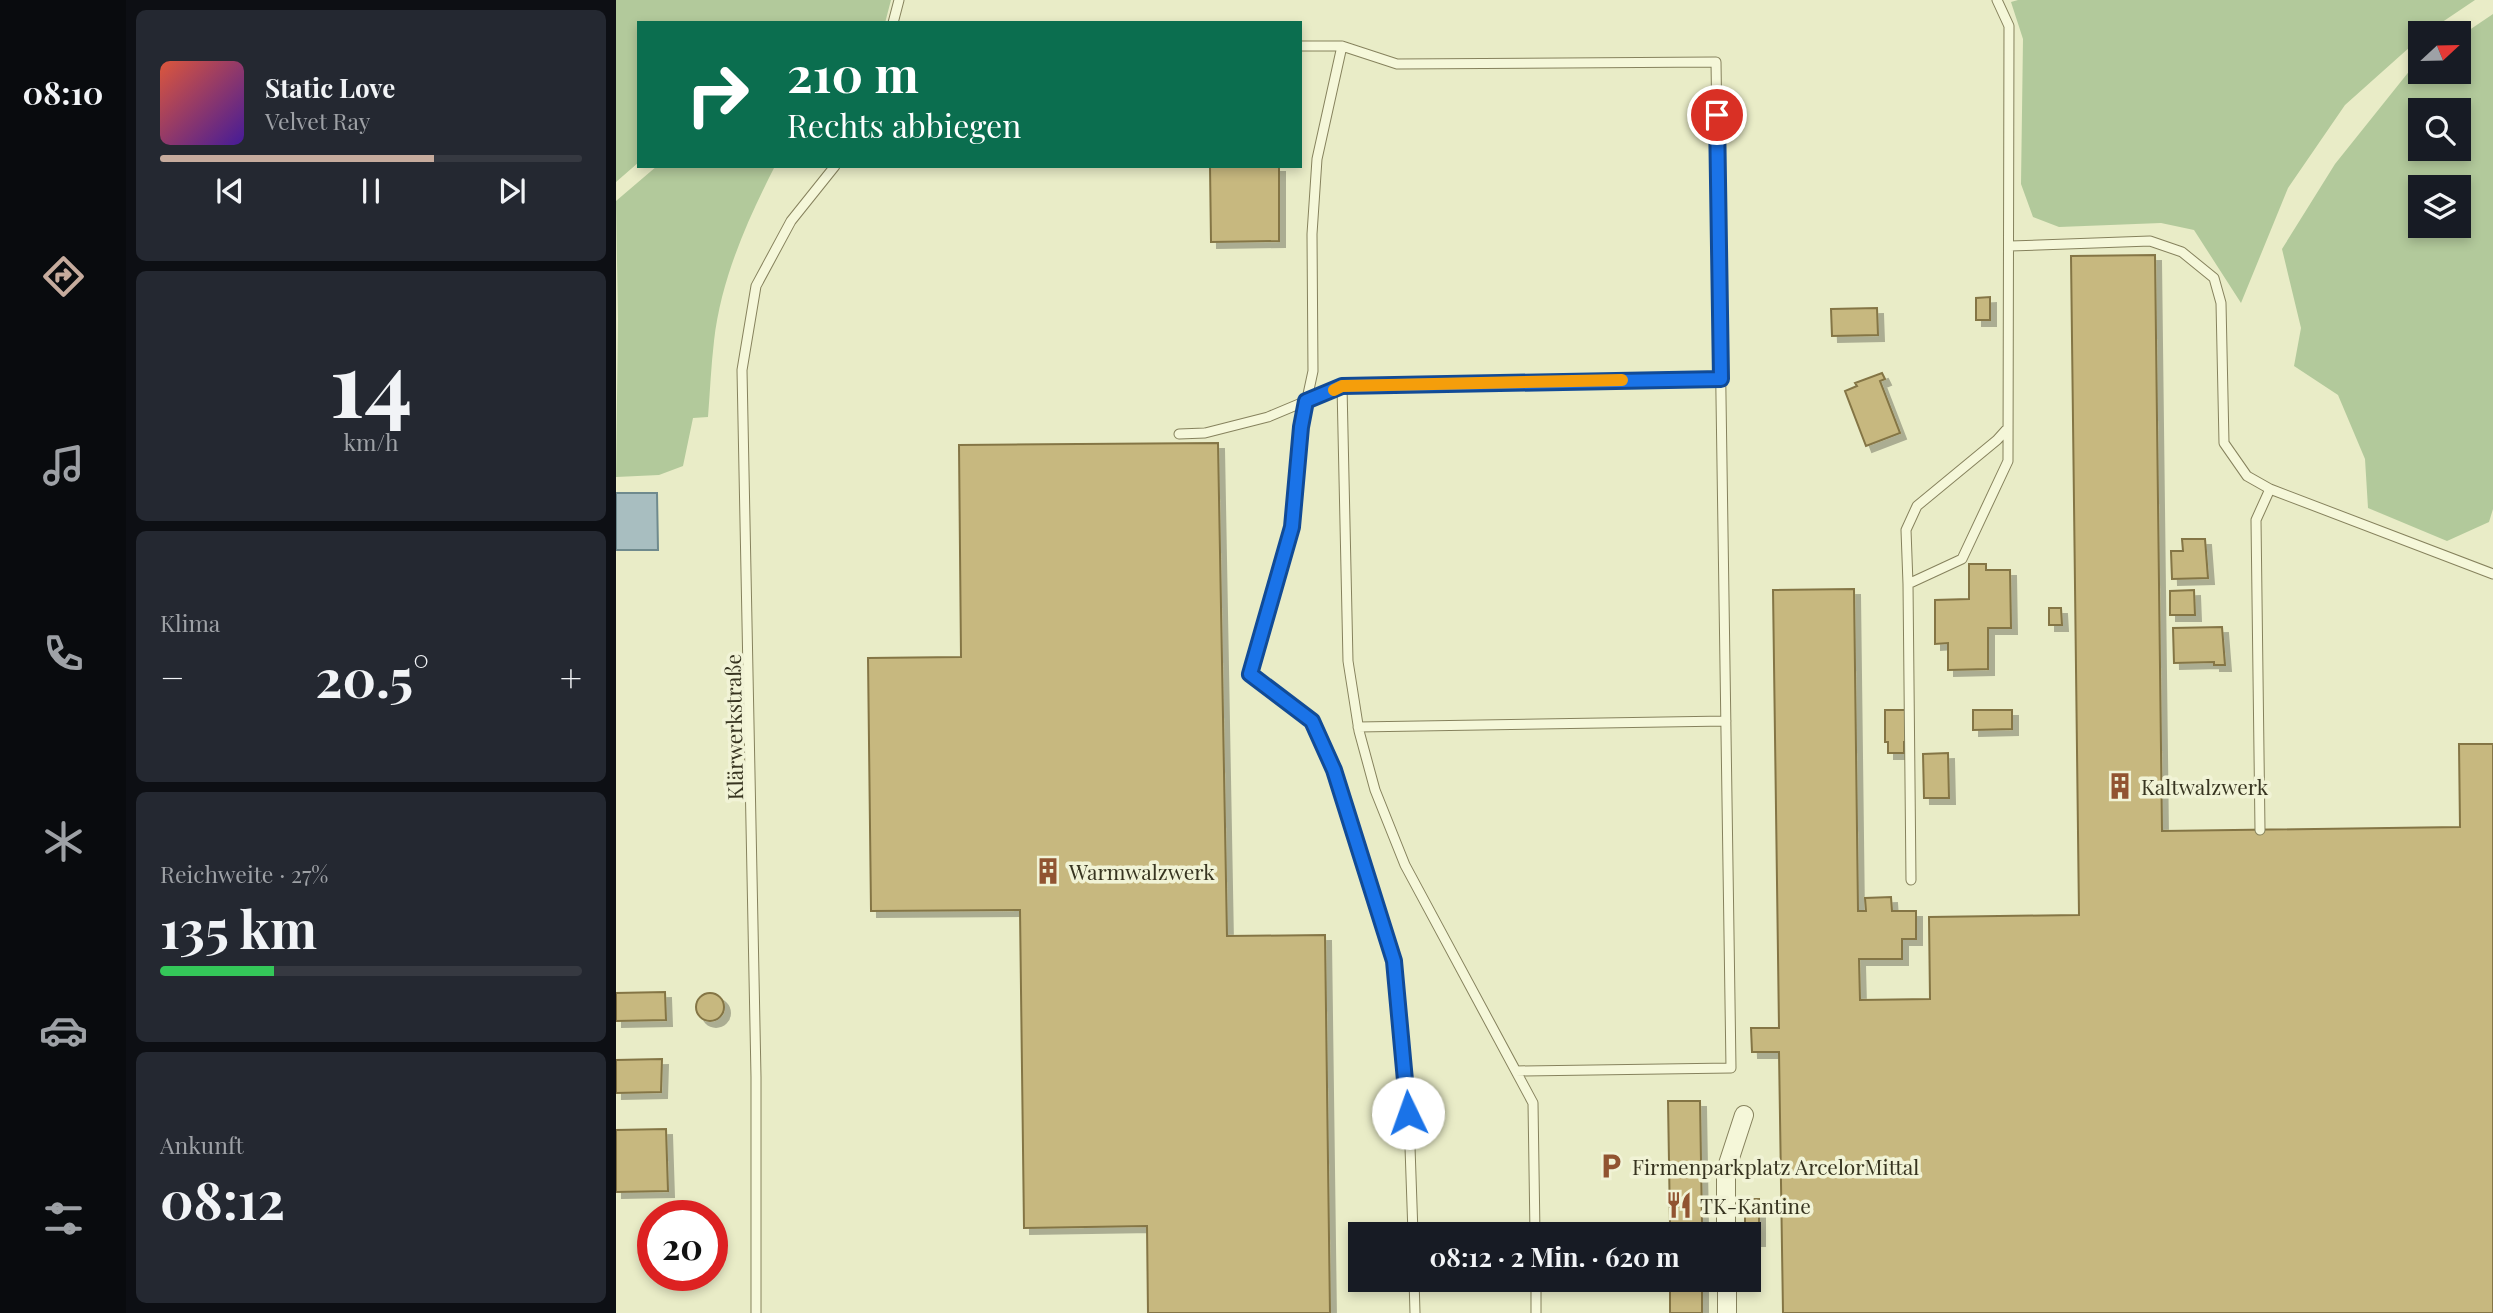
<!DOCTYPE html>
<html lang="de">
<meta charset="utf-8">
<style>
body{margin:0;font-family:"Playfair Display",serif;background:#242831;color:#f1f3f6;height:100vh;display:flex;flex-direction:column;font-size:26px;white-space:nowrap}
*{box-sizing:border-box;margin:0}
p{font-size:23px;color:#9ea1a6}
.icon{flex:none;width:38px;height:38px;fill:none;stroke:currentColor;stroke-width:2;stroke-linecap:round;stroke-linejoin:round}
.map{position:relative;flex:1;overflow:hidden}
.drawer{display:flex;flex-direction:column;gap:10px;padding:10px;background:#0d0f14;width:490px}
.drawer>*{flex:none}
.hud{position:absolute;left:21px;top:21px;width:665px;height:147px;border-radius:0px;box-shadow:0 4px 10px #0003;background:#0b6e4f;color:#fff;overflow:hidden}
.needle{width:46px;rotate:68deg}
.tools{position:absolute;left:1792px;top:21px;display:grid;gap:14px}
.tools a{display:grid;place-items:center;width:63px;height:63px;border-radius:0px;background:#171b24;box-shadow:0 4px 10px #0003;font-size:35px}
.speed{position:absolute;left:21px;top:1200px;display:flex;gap:14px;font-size:35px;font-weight:700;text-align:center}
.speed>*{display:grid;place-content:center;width:91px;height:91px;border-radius:50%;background:#171b24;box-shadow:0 4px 10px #0003;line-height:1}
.speed .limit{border:10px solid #d22;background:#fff;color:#111}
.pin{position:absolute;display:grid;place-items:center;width:60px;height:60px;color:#fff;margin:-30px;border:4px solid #fff;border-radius:50%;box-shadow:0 2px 7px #0007}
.me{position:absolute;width:77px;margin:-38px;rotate:357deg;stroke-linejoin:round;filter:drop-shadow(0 0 5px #0008)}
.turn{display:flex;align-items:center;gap:24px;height:147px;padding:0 35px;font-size:32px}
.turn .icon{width:91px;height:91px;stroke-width:2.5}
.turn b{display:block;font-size:49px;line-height:60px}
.big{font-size:52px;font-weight:700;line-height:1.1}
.drawer .tile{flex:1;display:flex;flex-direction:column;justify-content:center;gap:10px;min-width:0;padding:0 24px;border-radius:10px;background:#242831}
.drawer .dial{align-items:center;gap:0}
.dial b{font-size:91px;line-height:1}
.song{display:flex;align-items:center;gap:21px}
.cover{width:84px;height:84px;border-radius:10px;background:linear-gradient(135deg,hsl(10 70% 55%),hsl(260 70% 35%))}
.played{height:7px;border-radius:4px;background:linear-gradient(90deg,#c6ab9d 65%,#363941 65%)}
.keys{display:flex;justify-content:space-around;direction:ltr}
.heat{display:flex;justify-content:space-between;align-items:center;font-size:38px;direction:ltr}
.charge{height:10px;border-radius:5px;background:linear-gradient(90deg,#34c759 27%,#363941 0)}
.trip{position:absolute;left:732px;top:1222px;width:413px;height:70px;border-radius:0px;background:#171b24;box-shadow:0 4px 10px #0003;font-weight:700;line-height:70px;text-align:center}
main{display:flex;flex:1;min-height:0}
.tab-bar{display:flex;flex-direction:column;width:126px;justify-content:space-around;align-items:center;background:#090b0e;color:#9ea1a6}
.tab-bar .icon{width:49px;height:49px}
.tab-bar .on{color:#c6ab9d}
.tab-bar b{font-size:32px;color:#f1f3f6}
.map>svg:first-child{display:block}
</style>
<main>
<nav class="tab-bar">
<b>08:10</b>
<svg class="icon on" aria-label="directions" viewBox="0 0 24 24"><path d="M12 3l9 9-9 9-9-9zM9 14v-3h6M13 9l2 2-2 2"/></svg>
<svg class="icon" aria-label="music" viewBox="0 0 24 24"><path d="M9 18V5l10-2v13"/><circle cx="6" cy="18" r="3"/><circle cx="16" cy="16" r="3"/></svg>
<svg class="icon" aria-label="phone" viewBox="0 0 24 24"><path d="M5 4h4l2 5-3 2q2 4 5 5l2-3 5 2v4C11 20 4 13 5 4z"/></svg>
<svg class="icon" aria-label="climate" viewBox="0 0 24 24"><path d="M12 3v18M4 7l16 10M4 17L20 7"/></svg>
<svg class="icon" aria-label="car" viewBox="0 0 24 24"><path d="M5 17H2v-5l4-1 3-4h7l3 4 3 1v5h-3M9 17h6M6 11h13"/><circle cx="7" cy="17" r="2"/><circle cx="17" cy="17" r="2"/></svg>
<svg class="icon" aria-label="filters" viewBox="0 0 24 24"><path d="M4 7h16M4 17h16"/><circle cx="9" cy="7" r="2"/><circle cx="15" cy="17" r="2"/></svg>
</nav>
<section class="drawer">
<div class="tile">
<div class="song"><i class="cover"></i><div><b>Static Love</b><p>Velvet Ray</p></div></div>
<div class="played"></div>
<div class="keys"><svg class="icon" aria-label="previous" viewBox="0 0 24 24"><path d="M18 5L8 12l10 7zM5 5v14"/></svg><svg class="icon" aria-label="pause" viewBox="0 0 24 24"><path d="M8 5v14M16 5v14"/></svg><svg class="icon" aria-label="next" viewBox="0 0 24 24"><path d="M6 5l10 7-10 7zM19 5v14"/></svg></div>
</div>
<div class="tile dial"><b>14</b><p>km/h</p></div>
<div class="tile"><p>Klima</p>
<div class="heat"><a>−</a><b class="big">20.5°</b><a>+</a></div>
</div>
<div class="tile"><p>Reichweite · 27%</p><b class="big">135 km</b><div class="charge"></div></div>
<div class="tile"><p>Ankunft</p><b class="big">08:12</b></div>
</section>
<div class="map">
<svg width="1877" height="1313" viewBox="0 0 1877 1313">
<defs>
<filter id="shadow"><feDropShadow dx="6" dy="6" stdDeviation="0" flood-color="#0004"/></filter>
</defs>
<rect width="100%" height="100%" fill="#e9ecc7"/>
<path fill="#b2c99b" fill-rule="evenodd" d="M0 0H275L269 23H23V162L0 182Z
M1402 0H1859L1810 33H1804V38L1729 105 1672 188 1625 303 1578 230 1545 223 1443 227 1417 217 1405 184 1407 39 1395 2Z
M1877 14V509L1873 522 1831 541 1752 508 1749 459 1722 395 1678 366 1685 328 1666 249 1719 164 1795 69 1804 63V72H1843V37ZM1843 110V149H1804V110ZM1843 187V226H1804V187Z
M41 166H159C131 221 105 279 98 341 95 366 94 392 92 417L77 418 67 466 43 475 0 477 2 319 0 201Z"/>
<path fill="#a8bec0" stroke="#6f8a8d" stroke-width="2" d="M0 493H41L42 550H0Z"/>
<path fill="#c7b87f" stroke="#847545" stroke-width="2" filter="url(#shadow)" d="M594 166H663V241L595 242Z
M1539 255 1546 831 1844 827 1843 744H1877V1313H1167L1163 1052H1136L1135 1028H1163L1157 590 1238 589 1242 911H1250L1249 898 1275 897 1276 911H1300V939H1286V959H1243L1244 1000 1314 999 1313 917 1463 915 1455 256Z
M1374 297V320H1360V298Z
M1261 308 1262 335 1216 336 1215 309Z
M1266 373 1269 379 1264 381 1284 433 1250 446 1229 391 1241 386 1239 383Z
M602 443 611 936 709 935 714 1313H532L531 1226 408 1228 404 910 255 911 252 658 345 657 343 445Z
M1566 539H1589L1592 578 1556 579 1555 551H1567Z
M1353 564H1370V570H1394L1395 628H1372V669L1332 670V643L1319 644V600L1353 599Z
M1578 590 1579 615H1554V591Z
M1433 608H1445L1446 625H1433Z
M1606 627 1609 665H1598V662L1558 663 1557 628Z
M1269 710H1291L1292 742H1288V753H1272V742H1269Z
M1357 710H1396V729L1357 730Z
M1332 753 1333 798H1308L1307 754Z
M49 992 50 1020 0 1021V993Z
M80 1007a14 14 0 1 1 28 0a14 14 0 1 1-28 0Z
M46 1059 45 1092 0 1093V1060Z
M1052 1101H1084L1086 1223H1054Z
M50 1129 52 1191 0 1192V1130Z
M1129 1199H1143V1240H1132V1234H1129Z
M1054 1282H1086V1313H1054Z"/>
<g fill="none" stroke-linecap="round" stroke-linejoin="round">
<defs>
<path id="service" d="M277 23 283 0
M684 46H726L781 64 1100 62 1115 1068 900 1071
M726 46 701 159 696 234 697 371 685 427 676 527 634 674 696 721 718 770 778 961 792 1089 797 1234
M1394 246 1534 241 1566 252 1598 278 1605 303 1608 443 1631 476 1654 489
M726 386 732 661 743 731 759 790 789 865 917 1103 919 1234
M563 434 589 433 652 417 726 386 1105 378
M1292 584 1290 530 1301 506 1381 440 1390 430
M742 727 1110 721
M1644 830 1640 520 1654 489 1877 574
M1295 880 1292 584 1346 559 1392 461 1393 26 1381 0
M798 1279 799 1313
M920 1279V1313
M140 1313V1077L126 370 140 286 175 221 219 166"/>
<path id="minor" d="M1110 1234V1170L1128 1115
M1111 1279V1313"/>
</defs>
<use href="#service" stroke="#86825d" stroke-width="11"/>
<use href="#minor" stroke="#86825d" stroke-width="20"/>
<use href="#service" stroke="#f5f7d9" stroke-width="9"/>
<use href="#minor" stroke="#f5f7d9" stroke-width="18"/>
</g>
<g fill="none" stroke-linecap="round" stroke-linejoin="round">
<defs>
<path id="route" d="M792 1113 778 961 718 770 696 721 634 674 676 527 685 427 690 401 726 386 1105 379 1101 115"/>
</defs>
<use href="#route" stroke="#114b97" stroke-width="18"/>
<use href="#route" stroke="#1a73e8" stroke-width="12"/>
<path stroke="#f59e0b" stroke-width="12" d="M718 390 726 386 1006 380"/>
</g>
<defs>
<symbol id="building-bare" viewBox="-9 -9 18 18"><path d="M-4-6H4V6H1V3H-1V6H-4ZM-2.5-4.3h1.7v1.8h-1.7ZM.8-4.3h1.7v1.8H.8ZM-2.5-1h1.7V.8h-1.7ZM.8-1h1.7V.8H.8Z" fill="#915431" stroke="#f1f3d6" stroke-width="2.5" paint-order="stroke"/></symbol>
<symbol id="parking-bare" viewBox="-9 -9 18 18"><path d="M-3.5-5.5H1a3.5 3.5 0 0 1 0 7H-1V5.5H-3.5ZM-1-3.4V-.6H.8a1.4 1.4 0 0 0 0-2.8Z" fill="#915431" stroke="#f1f3d6" stroke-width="2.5" paint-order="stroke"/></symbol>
<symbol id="restaurant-bare" viewBox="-9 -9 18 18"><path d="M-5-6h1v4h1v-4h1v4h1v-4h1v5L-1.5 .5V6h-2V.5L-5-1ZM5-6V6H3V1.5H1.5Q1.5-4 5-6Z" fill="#915431" stroke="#f1f3d6" stroke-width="2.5" paint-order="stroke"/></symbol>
</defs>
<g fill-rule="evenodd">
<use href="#building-bare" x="1485" y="767" width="38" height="38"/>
<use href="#building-bare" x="413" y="852" width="38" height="38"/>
<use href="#parking-bare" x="976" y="1147" width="38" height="38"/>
<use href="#restaurant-bare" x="1044" y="1186" width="38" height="38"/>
</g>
<g text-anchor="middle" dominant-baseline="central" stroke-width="7" stroke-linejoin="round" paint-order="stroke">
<g font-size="21" fill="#373420" stroke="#f1f3d6">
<text transform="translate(117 727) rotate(-91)">Klärwerkstraße</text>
</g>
<g font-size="21" fill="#373420" stroke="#f1f3d6" text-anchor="start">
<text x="1525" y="786">Kaltwalzwerk</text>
<text x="453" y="871">Warmwalzwerk</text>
<text x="1016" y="1166">Firmenparkplatz ArcelorMittal</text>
<text x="1084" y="1205">TK-Kantine</text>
</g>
</g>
</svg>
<div class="tools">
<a><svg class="needle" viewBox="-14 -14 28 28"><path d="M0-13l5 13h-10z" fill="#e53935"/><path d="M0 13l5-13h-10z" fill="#9ea1a6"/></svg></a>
<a><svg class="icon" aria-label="search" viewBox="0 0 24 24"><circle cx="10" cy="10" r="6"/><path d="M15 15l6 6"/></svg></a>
<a><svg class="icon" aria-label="layers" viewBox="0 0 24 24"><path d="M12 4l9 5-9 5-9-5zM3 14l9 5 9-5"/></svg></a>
</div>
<div class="speed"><div class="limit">20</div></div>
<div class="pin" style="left:1101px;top:115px;background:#d93025"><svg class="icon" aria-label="arrive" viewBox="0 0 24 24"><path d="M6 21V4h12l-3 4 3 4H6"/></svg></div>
<svg class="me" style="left:792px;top:1113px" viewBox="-20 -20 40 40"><circle r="19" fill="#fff"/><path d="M0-13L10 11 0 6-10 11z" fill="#1a73e8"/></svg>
<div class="trip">08:12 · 2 Min. · 620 m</div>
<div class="hud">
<div class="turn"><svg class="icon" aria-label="right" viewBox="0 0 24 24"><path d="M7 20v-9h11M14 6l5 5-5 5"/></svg><div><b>210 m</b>Rechts abbiegen</div></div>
</div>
</div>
</main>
